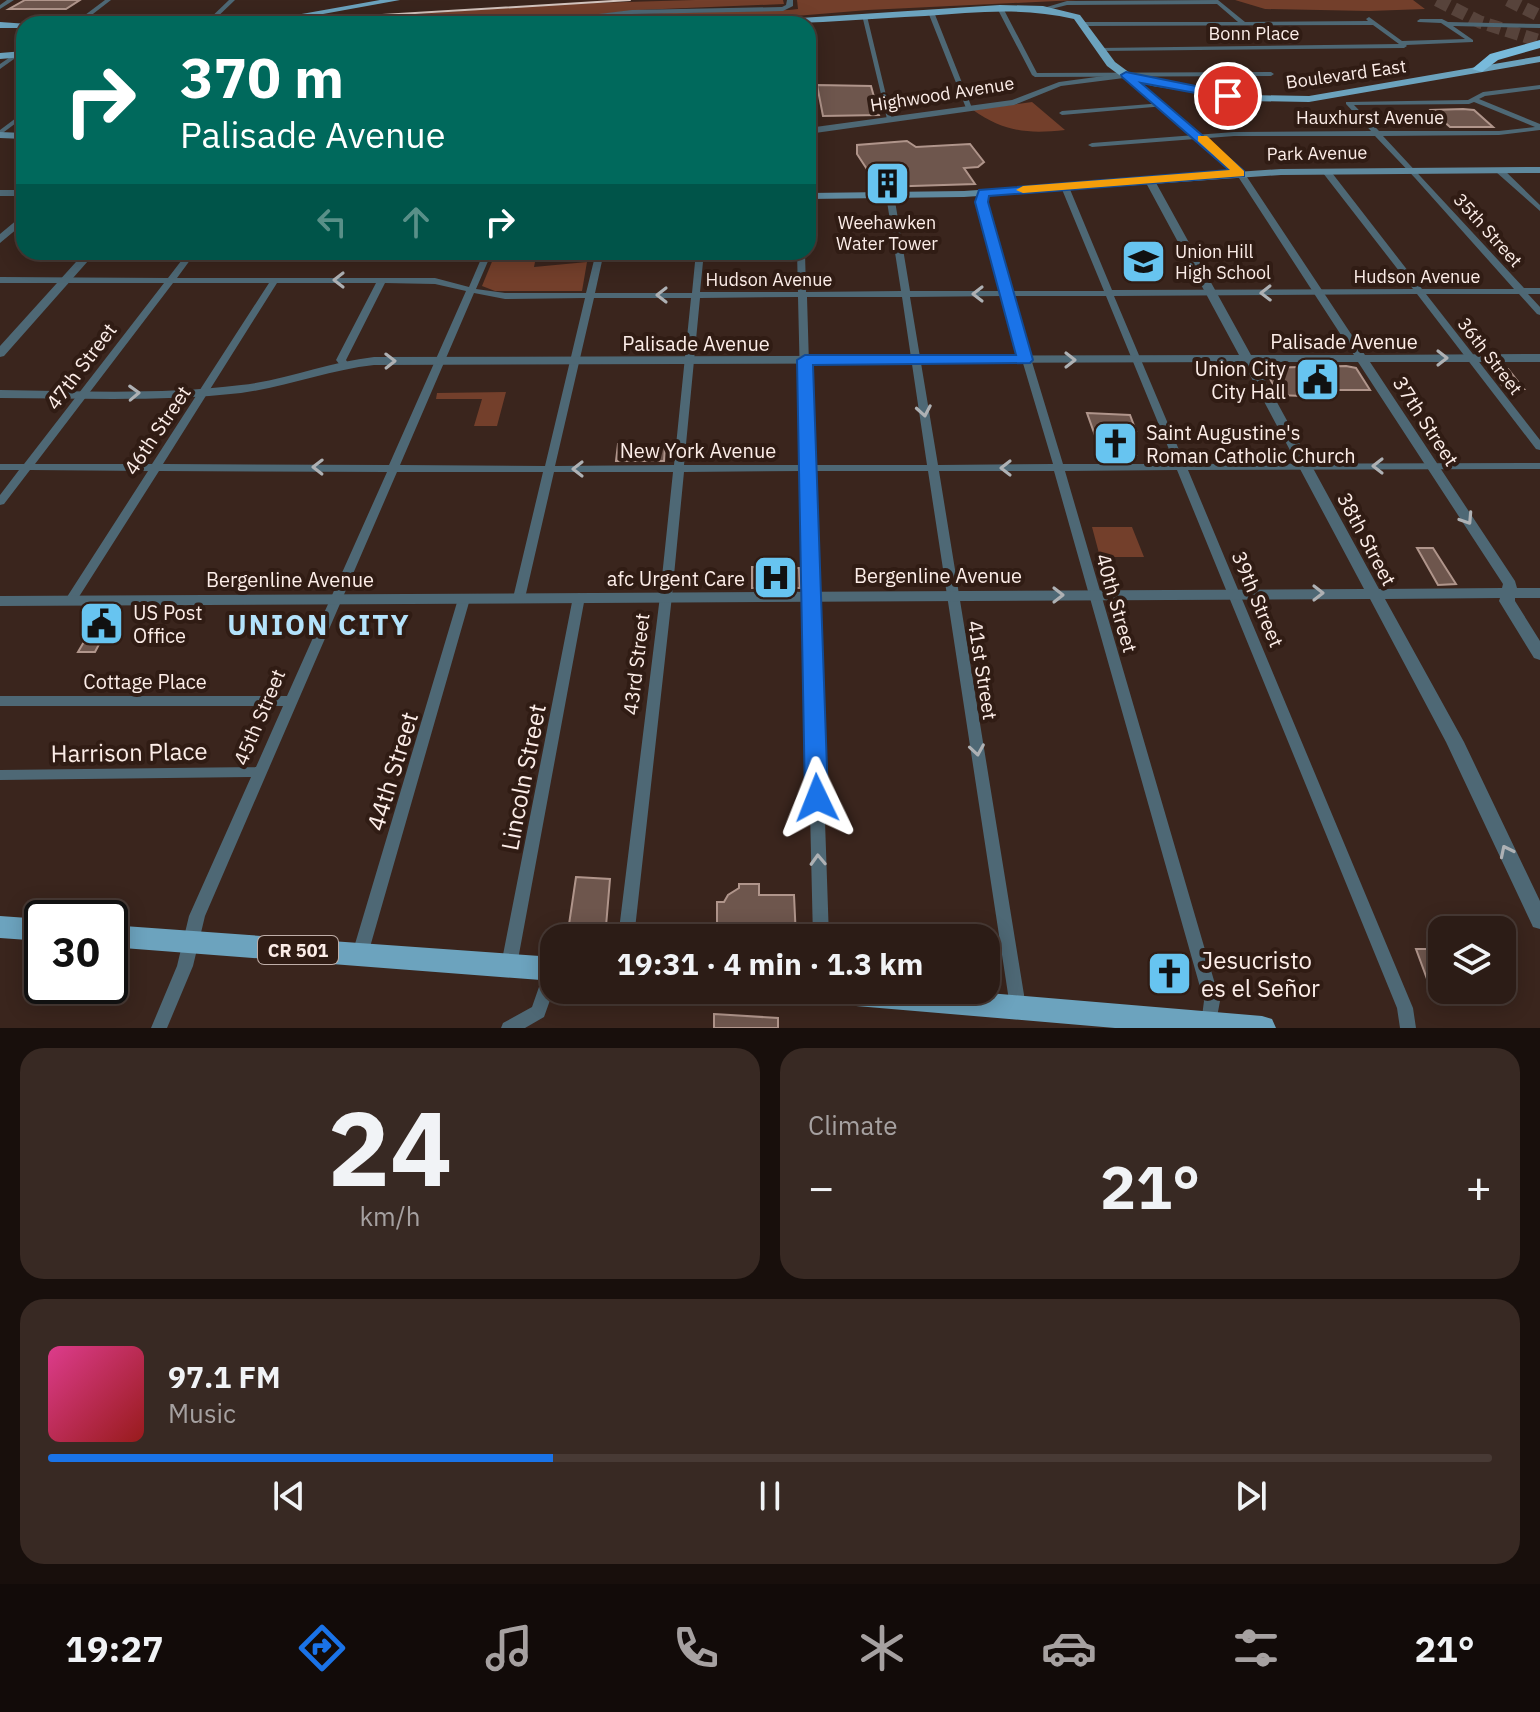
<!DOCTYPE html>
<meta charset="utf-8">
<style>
body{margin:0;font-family:"IBM Plex Sans",sans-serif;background:#382923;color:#f1f3f6;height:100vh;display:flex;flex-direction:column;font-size:30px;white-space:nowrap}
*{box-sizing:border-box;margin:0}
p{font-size:26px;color:#a6a1a1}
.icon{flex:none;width:44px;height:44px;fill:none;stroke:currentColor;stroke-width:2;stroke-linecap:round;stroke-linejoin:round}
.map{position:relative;height:1028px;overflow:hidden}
.sheet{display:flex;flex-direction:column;gap:20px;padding:20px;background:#180f0c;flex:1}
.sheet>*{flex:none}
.hud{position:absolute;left:16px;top:16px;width:800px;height:244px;border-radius:24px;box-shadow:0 4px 20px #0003,0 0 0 2px #483a35;background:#00695c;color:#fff;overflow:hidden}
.controls{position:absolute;left:1428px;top:916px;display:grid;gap:16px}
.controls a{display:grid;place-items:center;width:88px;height:88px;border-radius:16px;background:#2c1c16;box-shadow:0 4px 20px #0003,0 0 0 2px #483a35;font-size:40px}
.speed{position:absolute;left:24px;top:900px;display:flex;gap:16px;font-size:40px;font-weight:700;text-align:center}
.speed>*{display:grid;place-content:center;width:104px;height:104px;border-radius:50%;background:#2c1c16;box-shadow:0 4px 20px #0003,0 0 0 2px #483a35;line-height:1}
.speed .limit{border:4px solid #111;border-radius:12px;background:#fff;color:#111}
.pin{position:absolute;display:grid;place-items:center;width:68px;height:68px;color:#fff;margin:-34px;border:4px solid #fff;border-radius:50%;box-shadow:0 2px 8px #0007}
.me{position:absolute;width:88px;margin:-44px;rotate:358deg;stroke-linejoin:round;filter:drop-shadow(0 0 6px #0008)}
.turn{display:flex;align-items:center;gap:28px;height:168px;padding:0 32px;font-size:36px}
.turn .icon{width:104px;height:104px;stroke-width:2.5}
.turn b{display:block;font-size:56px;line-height:68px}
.lanes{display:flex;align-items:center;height:76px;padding:0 32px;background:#0003;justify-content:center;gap:40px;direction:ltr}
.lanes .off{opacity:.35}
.big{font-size:60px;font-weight:700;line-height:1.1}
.sheet .tile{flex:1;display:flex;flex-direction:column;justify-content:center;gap:12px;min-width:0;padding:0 28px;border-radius:24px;background:#382923}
.sheet .dial{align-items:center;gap:0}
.dial b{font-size:104px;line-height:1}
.song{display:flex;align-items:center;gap:24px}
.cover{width:96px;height:96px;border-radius:12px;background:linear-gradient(135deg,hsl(330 70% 55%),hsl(0 70% 35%))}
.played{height:8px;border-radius:4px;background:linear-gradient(90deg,#1a73e8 35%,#483a35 35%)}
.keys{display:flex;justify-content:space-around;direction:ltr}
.heat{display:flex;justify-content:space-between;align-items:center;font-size:44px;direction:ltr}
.sheet .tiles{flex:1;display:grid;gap:20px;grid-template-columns:1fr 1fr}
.tile:last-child{grid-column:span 2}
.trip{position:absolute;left:540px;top:924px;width:460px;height:80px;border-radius:24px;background:#2c1c16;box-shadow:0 4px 20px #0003,0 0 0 2px #483a35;font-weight:700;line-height:80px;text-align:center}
.tabs{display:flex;height:128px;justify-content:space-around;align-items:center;background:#120b09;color:#a6a1a1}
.tabs .icon{width:56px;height:56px}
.tabs .current{color:#1a73e8}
.tabs b{font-size:36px;color:#f1f3f6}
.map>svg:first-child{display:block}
</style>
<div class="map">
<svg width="1540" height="1028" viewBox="0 0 1540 1028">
<rect width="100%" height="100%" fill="#3a251d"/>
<path fill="#733f2b" d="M695 0H783L784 4 639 10 511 24H342L405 15 558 4Z
M797 0H1077L868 10 710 23 539 24 633 14 789 10 798 9Z
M1235 0H1413L1425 9 1369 11 1265 9Z
M1032 102 1065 130C1028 134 1004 132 973 110Z
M496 252H537L534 267 587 262 582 291H495L482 286Z
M506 392 497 426H474L482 399H436L437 393Z
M1092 527H1132L1144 557H1100Z"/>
<path fill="#6e564d" stroke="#b0958b" stroke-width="2" d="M25 0H80L66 9H9Z
M817 85 871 86 879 115 823 116Z
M1463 109 1474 110 1493 127H1450L1431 110Z
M907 141 916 147 970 144 984 162 978 167 964 168 975 184 880 187 879 179 874 180 857 154V145Z
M1346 366 1356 368 1370 390H1320L1324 397 1279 395 1264 368Z
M1490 368 1508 369 1524 389 1504 388Z
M1087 413 1130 415 1136 431H1127L1136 455H1102Z
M618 444H631V448L665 447 664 461H616Z
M1417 548H1433L1456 584 1438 585Z
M752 567 799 568 800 588H752Z
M102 611 116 612 95 652H78Z
M576 877 610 879 605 938H567Z
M739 884H759V895H794L796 938H717V902H724L728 895 739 888Z
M1416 949H1431L1433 956H1442V987H1430Z
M714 1014 778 1018V1028H714Z"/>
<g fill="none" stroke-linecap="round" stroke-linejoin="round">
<path stroke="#57433b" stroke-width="13" stroke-dasharray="13 6" stroke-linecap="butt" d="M1437 0 1480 22 1540 41
M1508 0 1540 16"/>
<path fill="#4e6875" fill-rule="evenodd" d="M7 0H14L0 9V5Z
M105 0H111L80 24H73Z
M229 0H235L210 24H204Z
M1218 0 1245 22 1368 21 1366 19 1369 17 1402 41 1465 39 1441 23 1418 22 1417 21 1420 19H1442L1448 22 1540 24V28L1453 26 1473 40V42L1406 45 1407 46 1404 48 1100 51 1097 49 1098 48 1399 44 1373 25 1085 26 1082 24 1085 22H1238L1217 4 1067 5 1043 11 1040 9 1067 1Z
M1000 6 1003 8 1037 73 1271 72 1274 74 1271 76 1035 77 1032 75 997 8Z
M931 10 934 12 972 108 971 109 966 108 928 12Z
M862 15 867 16 892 120 887 119Z
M16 53 21 54 0 69V64Z
M1540 85V89L1485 96 1479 99 1540 124V130L1499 135 1383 136 1524 288H1540V294H1528L1540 307V315L1537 314 1519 294H1426L1540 440V450L1536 449 1417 294 1114 296 1185 464 1540 463V469L1188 470 1413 1008 1416 1028H1400L1397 1008 1177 470 1065 471 1220 1001 1215 1028H1203L1201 1024 1204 1001 1054 471H939L1026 1007 1024 1012 1018 1014 1012 1012 1010 1007 928 471H813L829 938H813L802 471 684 472 672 596 634 938H618L660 596 673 472H554L525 598 519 602 513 598 543 472H397L205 916 193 966 167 1028H151L177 966 189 916 251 777 0 780V770L256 767 283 706H0V696H287L387 472 159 471 75 603H67L65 600 148 471 30 470 4 504 0 505V495L19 470H0V464H24L164 283H0V277L168 278 188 252H196L177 278H435L469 287 484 252H492L476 289 505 293H586L596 252H604L595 293H692L696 252H704L700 292H798L797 252H805L806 292 901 291 886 195 890 193 894 195 910 291H1001L977 202 979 192 983 190 987 192 985 202 1010 291H1104L1061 187 1065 185 1069 187 1112 290 1413 289 1323 173V169H1329L1422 289H1514L1415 178 1375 136H1234L1092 147 1088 145 1092 143 1234 132 1371 131 1346 104V102L1468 100 1483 92ZM1474 102 1535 127 1499 131H1379L1354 105 1469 104ZM173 283H269L152 464H35ZM277 283H376L336 360 340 365 343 366 348 363 346 360 385 283 435 284 466 291 389 465 163 464ZM474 293 505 299 585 298 545 466 400 465ZM1003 296 1053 464 938 465 910 297ZM1012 296H1106L1175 464H1063ZM798 297 802 465H684L700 298ZM807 297H902L927 465H812ZM594 298H691L674 465 555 466Z
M1163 103 1166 105 1165 106 1062 115 1059 113 1062 111Z
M24 112V117L0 135V130Z
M808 164 812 166V193L808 195Z
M1496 168H1502L1540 205V211L1496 172Z
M579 593 585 597 517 965 515 970 509 972 503 970 501 965 573 597Z
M464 595 470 599 368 954 366 959 360 961 354 959 352 954 458 599Z
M553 962 554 989 544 1017 525 1028H501L503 1023 532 1007 547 964Z"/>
<path fill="#4e6875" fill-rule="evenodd" d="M787 0H793V6L783 11 632 14 540 24H516L632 10 782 7 786 5Z
M1126 73 1243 171 1365 355 1540 354V362H1370L1515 581 1517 588H1540V598H1515V601L1540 641V660L1534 658 1499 601 1500 598 1385 599 1464 742 1540 901V929L1533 927 1446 742 1370 599 0 606V596L1364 589 1243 362 374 365C329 370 286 387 241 393 161 402 80 398 0 398V390C80 391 161 395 241 385 286 380 329 362 374 357L1239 355 1145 181 1150 178 1155 181 1251 355H1354L1237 175 1124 78 1061 86 1014 105 808 134V128L1012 100 1059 82ZM1255 362H1358L1503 584 1502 588 1379 589Z
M0 190H24V196H0Z
M24 214V223L0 243V234Z
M85 252H96L4 356 0 357V346Z"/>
<path fill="#5f899e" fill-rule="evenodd" d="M0 132 24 133V139L0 138Z
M1540 167V173L1281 175 964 197 808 199V193L964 191 1281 169Z"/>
<path fill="#6ca3be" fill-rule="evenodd" d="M380 0H400L268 24H246Z
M1000 5 1043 6 1080 15 1115 62 1130 73 1154 80 1247 95 1309 96 1540 56V62L1309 102 1247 101 1153 86 1122 77 1107 66 1074 19C1024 7 976 12 925 16 867 19 809 24 751 24L756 21Z
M0 22 28 24H24V28H0Z
M24 51V57L0 59V53Z
M0 916 42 919V941L0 938Z
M110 925 554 957V981L110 947Z
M796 990H953L1262 1016 1272 1019 1276 1028H1115L809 1002 800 998Z"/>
<path fill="#78badb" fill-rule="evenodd" d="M1540 40V48L1498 60 1482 72 1472 69 1490 54Z"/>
<path stroke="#d4c4be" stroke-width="2" d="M327 24 382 15 630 0"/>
</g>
<defs><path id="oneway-chevron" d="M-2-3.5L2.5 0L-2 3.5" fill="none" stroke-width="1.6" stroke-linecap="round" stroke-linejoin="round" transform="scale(2)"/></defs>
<g stroke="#aeb1b4">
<use href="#oneway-chevron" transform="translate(339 280) rotate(-180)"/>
<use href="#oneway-chevron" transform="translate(1266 293) rotate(179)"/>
<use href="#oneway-chevron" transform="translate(978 294) rotate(180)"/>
<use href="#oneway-chevron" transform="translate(662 295) rotate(180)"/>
<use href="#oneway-chevron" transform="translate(1442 358)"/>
<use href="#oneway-chevron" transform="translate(1070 360)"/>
<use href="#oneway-chevron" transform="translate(390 361) rotate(-1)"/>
<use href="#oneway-chevron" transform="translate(134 393) rotate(-2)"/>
<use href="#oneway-chevron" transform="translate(924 411) rotate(80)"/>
<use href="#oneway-chevron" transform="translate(1378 466) rotate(180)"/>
<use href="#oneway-chevron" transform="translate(318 467) rotate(-179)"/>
<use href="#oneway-chevron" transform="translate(1006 468) rotate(180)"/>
<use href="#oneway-chevron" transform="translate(578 469) rotate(180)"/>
<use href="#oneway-chevron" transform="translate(1467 519) rotate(57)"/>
<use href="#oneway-chevron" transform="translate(1318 593)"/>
<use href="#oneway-chevron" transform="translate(1058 595)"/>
<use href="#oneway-chevron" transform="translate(977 750) rotate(81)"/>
<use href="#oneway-chevron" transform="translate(1506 851) rotate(-116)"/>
<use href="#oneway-chevron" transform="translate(818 860) rotate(-92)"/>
</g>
<path fill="#1a73e8" stroke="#114b97" stroke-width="2" d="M1126 72 1231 93V98L1228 99 1141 83 1244 171V176L989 196 988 202 1033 360 1030 363 813 365 828 798 825 804 817 807 808 804 805 798 797 360 805 355H1016L975 202 979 190 1229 170 1122 77 1121 75Z"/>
<path fill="#f59e0b" d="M1198 136H1207L1244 171V176L1023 193 1016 190 1023 186 1230 170 1198 141Z"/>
<defs>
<symbol id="building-square" viewBox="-11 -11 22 22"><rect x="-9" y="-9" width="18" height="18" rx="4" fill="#67c4f0" stroke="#301c14"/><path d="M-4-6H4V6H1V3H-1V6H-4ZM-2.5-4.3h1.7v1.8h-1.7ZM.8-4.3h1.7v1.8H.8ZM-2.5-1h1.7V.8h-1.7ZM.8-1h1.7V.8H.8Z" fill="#111"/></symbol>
<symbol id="school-square" viewBox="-11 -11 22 22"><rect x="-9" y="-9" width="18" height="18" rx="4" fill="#67c4f0" stroke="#301c14"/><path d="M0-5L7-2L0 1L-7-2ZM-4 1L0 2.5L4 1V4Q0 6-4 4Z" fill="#111"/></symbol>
<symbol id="civic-square" viewBox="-11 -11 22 22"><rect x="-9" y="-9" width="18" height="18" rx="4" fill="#67c4f0" stroke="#301c14"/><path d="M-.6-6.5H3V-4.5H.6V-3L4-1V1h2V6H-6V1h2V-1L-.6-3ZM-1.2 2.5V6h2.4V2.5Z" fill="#111"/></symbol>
<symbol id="church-square" viewBox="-11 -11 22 22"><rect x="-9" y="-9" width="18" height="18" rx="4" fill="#67c4f0" stroke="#301c14"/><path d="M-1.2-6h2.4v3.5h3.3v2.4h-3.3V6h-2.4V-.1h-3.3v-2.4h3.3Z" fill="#111"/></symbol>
<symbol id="hospital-square" viewBox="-11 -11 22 22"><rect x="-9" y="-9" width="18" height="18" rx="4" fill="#67c4f0" stroke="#301c14"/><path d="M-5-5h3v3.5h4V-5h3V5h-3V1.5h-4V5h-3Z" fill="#111"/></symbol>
</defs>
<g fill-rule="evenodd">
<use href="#building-square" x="862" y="158" width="51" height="51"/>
<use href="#school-square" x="1118" y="236" width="51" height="51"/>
<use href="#civic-square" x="1292" y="354" width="51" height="51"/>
<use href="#church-square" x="1090" y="418" width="51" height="51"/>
<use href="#hospital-square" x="750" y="552" width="51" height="51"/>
<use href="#civic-square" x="76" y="598" width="51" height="51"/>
<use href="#church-square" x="1144" y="948" width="51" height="51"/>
</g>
<g text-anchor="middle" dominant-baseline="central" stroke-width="8" stroke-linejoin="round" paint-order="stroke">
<g font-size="18" fill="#fcede8" stroke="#301c14">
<text x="1254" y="33">Bonn Place</text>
<text transform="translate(1346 74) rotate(-8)">Boulevard East</text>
<text transform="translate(942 94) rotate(-9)">Highwood Avenue</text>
<text x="1370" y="117">Hauxhurst Avenue</text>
<text transform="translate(1317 153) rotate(-1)">Park Avenue</text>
<text transform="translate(1488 230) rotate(48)">35th Street</text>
<text x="1417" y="276">Hudson Avenue</text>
<text x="769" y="279">Hudson Avenue</text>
<text transform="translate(1490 356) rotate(52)">36th Street</text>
</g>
<g font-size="18" fill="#fcede8" stroke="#301c14">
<text x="887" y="222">Weehawken<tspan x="887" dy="21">Water Tower</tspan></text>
<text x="1175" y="251" text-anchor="start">Union Hill<tspan x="1175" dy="21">High School</tspan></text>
</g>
<rect fill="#301c14" stroke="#bfaea8" stroke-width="2" x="258" y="936" width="80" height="28" rx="6"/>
<g font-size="18" font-weight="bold" fill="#fcede8">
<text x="298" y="950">CR 501</text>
</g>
<g font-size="20" fill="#fcede8" stroke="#301c14">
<text x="1344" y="341">Palisade Avenue</text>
<text x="696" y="343">Palisade Avenue</text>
<text transform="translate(81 366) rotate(-53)">47th Street</text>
<text transform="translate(1426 421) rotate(57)">37th Street</text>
<text transform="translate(157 430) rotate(-56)">46th Street</text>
<text x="698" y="450">New York Avenue</text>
<text transform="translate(1367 539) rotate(62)">38th Street</text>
<text x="938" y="575">Bergenline Avenue</text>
<text x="290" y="579">Bergenline Avenue</text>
<text transform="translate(1258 599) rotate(67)">39th Street</text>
<text transform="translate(1117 603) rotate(74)">40th Street</text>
<text transform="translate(636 664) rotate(-83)">43rd Street</text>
<text transform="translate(983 670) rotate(81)">41st Street</text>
<text x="145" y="681">Cottage Place</text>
<text transform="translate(259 717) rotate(-67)">45th Street</text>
</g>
<g font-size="20" fill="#fcede8" stroke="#301c14" text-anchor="end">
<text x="1286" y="368">Union City<tspan x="1286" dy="23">City Hall</tspan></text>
<text x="1146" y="432" text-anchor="start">Saint Augustine's<tspan x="1146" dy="23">Roman Catholic Church</tspan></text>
<text x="745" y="578">afc Urgent Care</text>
<text x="133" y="612" text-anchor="start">US Post<tspan x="133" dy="23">Office</tspan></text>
</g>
<g font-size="24" fill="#fcede8" stroke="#301c14">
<text transform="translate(129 752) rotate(-1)">Harrison Place</text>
<text transform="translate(392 771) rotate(-73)">44th Street</text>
<text transform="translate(523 777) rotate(-79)">Lincoln Street</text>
</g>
<g font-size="24" fill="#fcede8" stroke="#301c14" text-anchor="start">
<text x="1201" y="960">Jesucristo<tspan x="1201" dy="28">es el Señor</tspan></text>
</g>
<g font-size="28" font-weight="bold" letter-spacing="2" fill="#b3e2fb" stroke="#301c14">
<text x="319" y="624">UNION CITY</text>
</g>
</g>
</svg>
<div class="controls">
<a><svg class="icon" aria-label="layers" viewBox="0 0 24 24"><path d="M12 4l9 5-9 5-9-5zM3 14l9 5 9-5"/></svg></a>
</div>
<div class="speed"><div class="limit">30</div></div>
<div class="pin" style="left:1228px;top:96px;background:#d93025"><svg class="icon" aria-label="arrive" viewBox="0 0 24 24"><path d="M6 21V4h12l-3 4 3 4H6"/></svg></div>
<svg class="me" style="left:817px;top:798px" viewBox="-20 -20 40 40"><path d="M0-17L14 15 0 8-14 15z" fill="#1a73e8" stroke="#fff" stroke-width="4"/></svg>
<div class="trip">19:31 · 4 min · 1.3 km</div>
<div class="hud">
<div class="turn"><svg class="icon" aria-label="right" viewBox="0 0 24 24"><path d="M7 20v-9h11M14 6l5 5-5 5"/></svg><div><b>370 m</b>Palisade Avenue</div></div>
<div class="lanes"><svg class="icon off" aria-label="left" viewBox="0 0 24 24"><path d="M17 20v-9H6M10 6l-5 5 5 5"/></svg><svg class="icon off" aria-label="ahead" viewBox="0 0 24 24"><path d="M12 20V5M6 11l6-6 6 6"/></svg><svg class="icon" aria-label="right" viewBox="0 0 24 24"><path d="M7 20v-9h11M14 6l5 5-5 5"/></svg></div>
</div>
</div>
<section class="sheet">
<div class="tiles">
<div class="tile dial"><b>24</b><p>km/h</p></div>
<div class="tile"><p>Climate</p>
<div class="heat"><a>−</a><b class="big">21°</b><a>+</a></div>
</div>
<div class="tile">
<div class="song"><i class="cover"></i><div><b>97.1 FM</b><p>Music</p></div></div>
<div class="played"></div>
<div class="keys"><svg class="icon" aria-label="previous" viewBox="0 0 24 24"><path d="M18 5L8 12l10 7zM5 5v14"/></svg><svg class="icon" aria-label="pause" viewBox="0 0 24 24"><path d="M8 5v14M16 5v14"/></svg><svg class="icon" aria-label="next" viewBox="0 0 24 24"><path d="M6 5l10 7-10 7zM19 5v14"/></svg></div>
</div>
</div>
</section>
<nav class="tabs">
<b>19:27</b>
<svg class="icon current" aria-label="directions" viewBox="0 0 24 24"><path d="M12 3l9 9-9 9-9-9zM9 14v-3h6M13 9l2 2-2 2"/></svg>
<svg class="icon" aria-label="music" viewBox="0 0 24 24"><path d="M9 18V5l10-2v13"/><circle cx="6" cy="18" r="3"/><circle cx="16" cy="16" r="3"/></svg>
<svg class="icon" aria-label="phone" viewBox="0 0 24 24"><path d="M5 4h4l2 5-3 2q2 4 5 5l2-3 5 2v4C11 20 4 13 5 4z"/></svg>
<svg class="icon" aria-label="climate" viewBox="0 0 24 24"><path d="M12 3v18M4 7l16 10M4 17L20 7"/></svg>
<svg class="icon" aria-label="car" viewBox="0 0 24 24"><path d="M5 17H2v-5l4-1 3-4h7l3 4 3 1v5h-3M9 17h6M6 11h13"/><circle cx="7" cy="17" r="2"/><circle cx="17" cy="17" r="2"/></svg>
<svg class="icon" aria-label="filters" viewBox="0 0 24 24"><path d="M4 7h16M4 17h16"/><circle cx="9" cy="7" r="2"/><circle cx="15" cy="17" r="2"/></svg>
<b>21°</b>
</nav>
